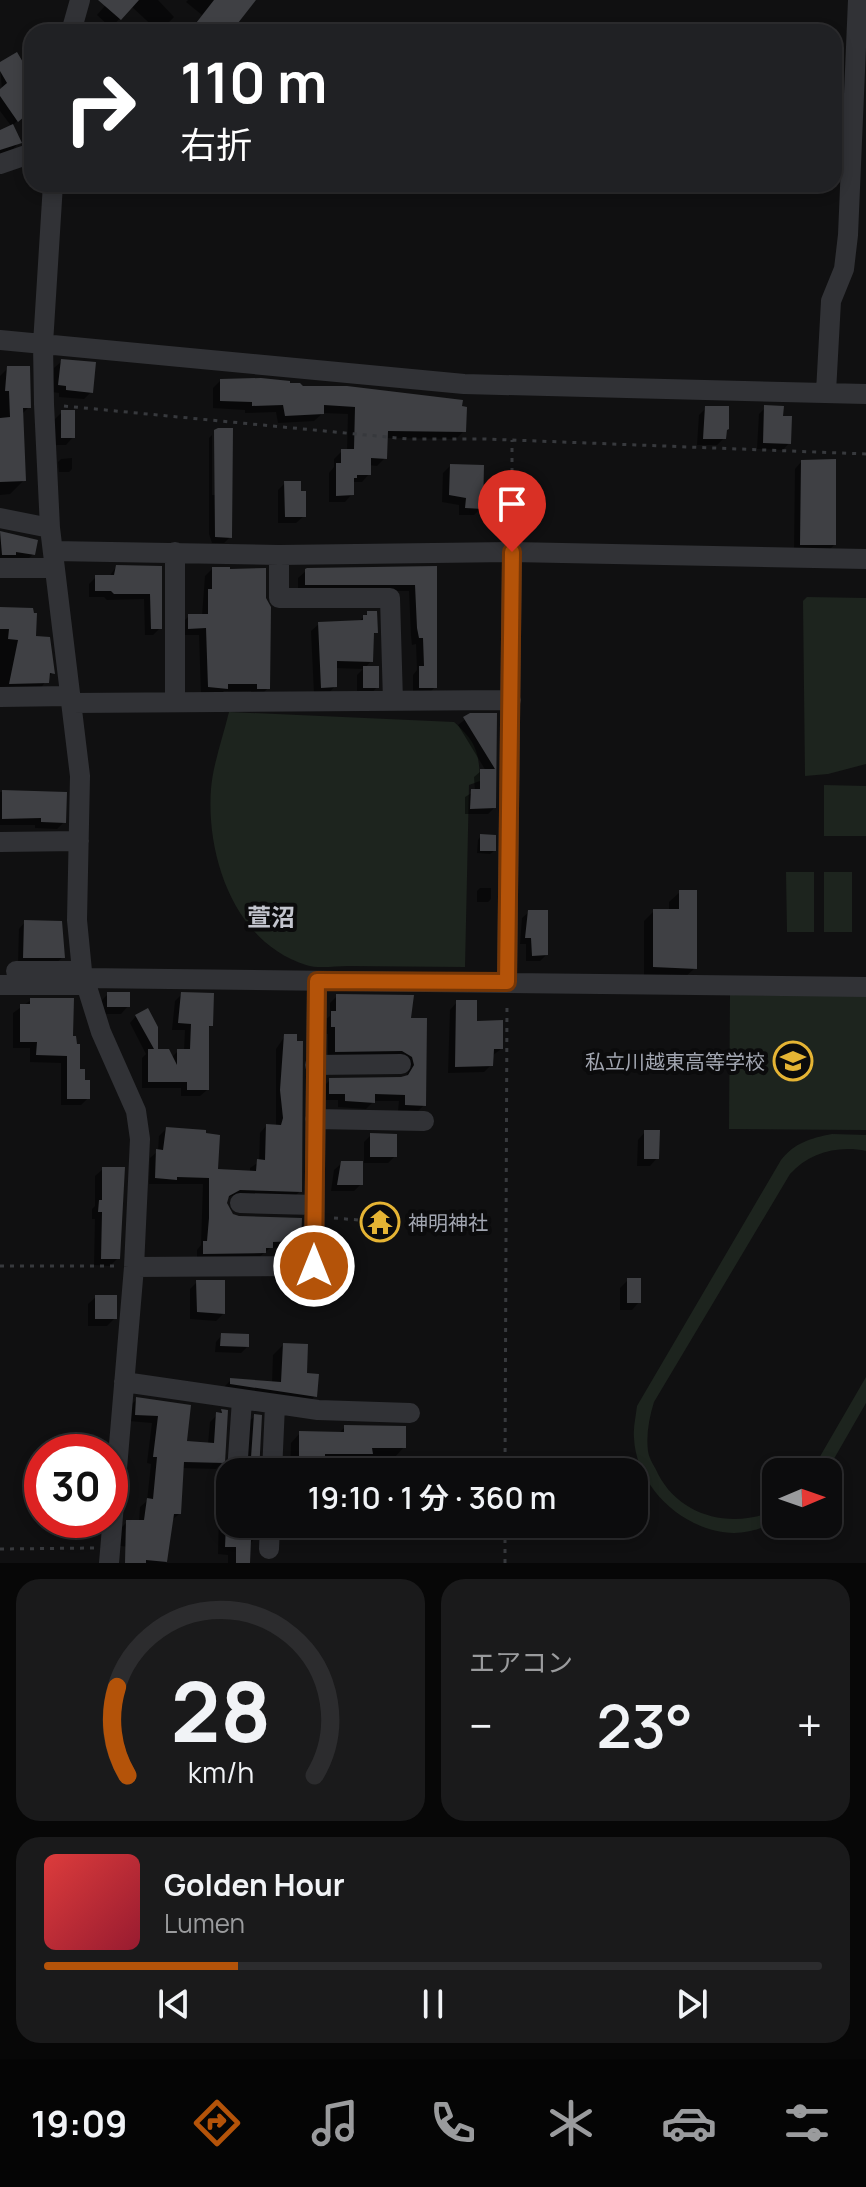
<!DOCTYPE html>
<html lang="ja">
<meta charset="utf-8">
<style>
body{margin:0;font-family:Manrope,"Noto Sans JP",sans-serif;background:#1a1a1b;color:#f1f3f6;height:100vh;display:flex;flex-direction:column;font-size:30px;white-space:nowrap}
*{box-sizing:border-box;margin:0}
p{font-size:26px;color:#9a9b9d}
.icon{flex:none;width:44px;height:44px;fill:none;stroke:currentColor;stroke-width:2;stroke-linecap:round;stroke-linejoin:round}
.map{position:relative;height:1563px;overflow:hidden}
.side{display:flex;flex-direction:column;gap:16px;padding:16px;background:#070707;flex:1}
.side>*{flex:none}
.guide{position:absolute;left:24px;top:24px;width:818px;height:168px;border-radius:24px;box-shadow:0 4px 12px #0003,0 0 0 2px #2c2c2e;background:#202124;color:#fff;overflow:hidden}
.needle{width:52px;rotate:88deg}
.tools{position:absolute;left:762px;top:1458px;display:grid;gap:16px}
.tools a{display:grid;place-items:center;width:80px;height:80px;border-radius:16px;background:#0c0c0d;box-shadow:0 4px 12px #0003,0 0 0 2px #2c2c2e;font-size:40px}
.speed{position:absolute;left:24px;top:1434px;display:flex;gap:16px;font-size:40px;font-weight:700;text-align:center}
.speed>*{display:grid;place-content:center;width:104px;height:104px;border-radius:50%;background:#0c0c0d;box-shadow:0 4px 12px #0003,0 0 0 2px #2c2c2e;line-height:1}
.speed .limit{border:12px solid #d22;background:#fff;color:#111}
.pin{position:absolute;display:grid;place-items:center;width:68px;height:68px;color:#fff;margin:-82px -34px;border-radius:50% 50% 50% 0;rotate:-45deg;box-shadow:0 0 8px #0007}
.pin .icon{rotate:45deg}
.me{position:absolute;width:88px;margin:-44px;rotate:0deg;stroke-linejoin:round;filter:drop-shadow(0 0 6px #0008)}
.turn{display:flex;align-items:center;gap:28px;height:168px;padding:0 24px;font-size:36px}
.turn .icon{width:104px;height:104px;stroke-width:2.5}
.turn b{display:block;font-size:56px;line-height:68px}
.big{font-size:60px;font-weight:600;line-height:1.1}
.side .card{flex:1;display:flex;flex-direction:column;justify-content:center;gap:12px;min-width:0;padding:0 28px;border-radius:24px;background:#1a1a1b}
.side .dial{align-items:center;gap:0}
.dial svg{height:208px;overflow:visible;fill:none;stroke:#2c2c2e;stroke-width:7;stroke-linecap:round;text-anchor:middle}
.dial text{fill:#f1f3f6;stroke:none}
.song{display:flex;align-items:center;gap:24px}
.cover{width:96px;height:96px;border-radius:12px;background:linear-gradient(135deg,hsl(0 70% 55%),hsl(350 70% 35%))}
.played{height:8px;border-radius:4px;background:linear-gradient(90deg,#b45309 25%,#2c2c2e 25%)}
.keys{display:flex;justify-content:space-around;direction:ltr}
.heat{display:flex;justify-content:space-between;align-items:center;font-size:44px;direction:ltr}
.side .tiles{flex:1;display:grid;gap:16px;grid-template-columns:1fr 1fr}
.card:last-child{grid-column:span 2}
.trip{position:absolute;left:216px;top:1458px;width:432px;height:80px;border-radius:24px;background:#0c0c0d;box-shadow:0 4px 12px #0003,0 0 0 2px #2c2c2e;font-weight:600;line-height:80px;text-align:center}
.dock{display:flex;height:128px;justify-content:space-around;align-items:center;background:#050505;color:#9a9b9d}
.dock .icon{width:56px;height:56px}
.dock .on{color:#b45309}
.dock b{font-size:36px;color:#f1f3f6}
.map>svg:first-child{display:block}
</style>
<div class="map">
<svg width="866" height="1563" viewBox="0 0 866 1563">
<rect width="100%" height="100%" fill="#101011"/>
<path fill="#1d241e" d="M807 597 866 598V764L828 774 805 776 803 601Z
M229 712 454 722C476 742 479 751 480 781L469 785 465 967C426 967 387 966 348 966 335 966 318 969 306 965 235 943 206 857 211 789 213 764 223 737 229 712Z
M824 785 866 786V836H824Z
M786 872H814V932H787Z
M824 872H852V932H824Z
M730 995 866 996V1130L729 1129Z
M832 1134 866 1135V1151C838 1145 809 1153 790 1174L654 1402C649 1418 646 1435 648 1451 649 1459 655 1467 658 1474 681 1518 733 1529 776 1510V1522C763 1528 748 1533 734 1533 684 1532 636 1487 634 1438 633 1427 636 1416 637 1406L781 1160C794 1143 811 1138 832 1134Z
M866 1377V1403L831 1464 826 1472H811Z"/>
<path fill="#0007" d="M110 0H158L174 17 159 32 131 6 111 28 97 15Z
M188 0H245L229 32H189L202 15 186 2Z
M0 65 32 74V106L12 126 19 142 13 149 0 154V133L12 127 0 111V92L2 90Z
M62 361 91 392 84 399 59 397V393L52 392 54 368Z
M8 368 29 407 21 415 24 480 10 494 0 495V376Z
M221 380 302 388 464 431 456 439 386 438 385 458 377 466 369 465V474L362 482H352V494L345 502H329V473L334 467V459L342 451H347L348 414 323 413 314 421 278 423 276 412 245 413V410L213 408V388Z
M706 408 724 438 717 445H697L699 415Z
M765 408 781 418 789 443 783 450 757 449 759 414Z
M62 412 73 437 66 445H54V420Z
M219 430H231L230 537 224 543H212L209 534V438L212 435V495H216V433H214Z
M72 458V469L69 472H59L58 462 61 459Z
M801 462 834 545 828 551 794 550 795 469Z
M450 466 481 508 474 515H459V505L442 502 443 473Z
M285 483 304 516 296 523H278V490Z
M0 533 36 542 33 554 26 561H0Z
M116 567 160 568V628L153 635H145L144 599 107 600 104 597H89V584L96 577H109Z
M435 568V687L428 694H413V675L417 670 416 644 412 645 411 636 409 591H298V578L306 571Z
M212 569 268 688 261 695H251V691H224L219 695 201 694 199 635H182V623L189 616H202L205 576Z
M0 609 34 638 52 673 40 689 0 690Z
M368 613 376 632 372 636 371 661 365 668 377 687 370 695H357V675L363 669 335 668V686L328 694H314L311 631 319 624 358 622Z
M471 715H495L494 808 488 814H465V797L475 791 474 777 481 771H486L458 725Z
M23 791 64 822 57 829 35 828V825H0V792Z
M481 836 494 851 490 854 477 853 478 840Z
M480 888H491V899L488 902H477V891Z
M680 892 695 968 684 978 644 976V921L654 911H669V902Z
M529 912 546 955 540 961H526V944H520L522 918Z
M25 922 63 957 56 963H18L19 929Z
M108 994 128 1006 121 1014H100L101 1001Z
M182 994 211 1025 207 1029V1090L200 1096H181V1088H142V1058L146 1054 130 1023 136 1016 157 1051 171 1058 178 1051H184L185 1030H172L175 1001Z
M337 996 408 1020 424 1105 417 1112 398 1111 399 1101H374L366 1109 338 1107V1100H322L323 1087 330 1080 402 1079 407 1076 408 1071 401 1060 328 1058V1034H325V1020L330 1016V1003Z
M31 1000 71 1038 78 1071 88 1098 81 1105H61V1063L30 1062V1048H13V1013Z
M457 1002 501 1049 492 1056 491 1065 484 1072 448 1073 450 1010Z
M285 1036 300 1191 293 1198 231 1196 226 1199 225 1204 231 1215 299 1240 292 1247 270 1248 257 1259 197 1260V1250L201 1245 203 1184H149L150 1158 158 1151 159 1136 166 1129 216 1171 250 1173V1168L259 1162 260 1133 266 1126H276V1049Z
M645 1132 657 1158 650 1166H637L638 1140Z
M371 1135 395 1156 388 1163H361V1184L354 1191H331L334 1170 342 1163H364V1142Z
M103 1169 118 1258 110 1266 94 1265 95 1219H92V1209L95 1206V1176Z
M628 1280 639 1302 632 1310H620V1288Z
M197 1282 223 1314 216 1321 190 1319V1289Z
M96 1297 115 1318 107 1326H88V1304Z
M222 1335 247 1347 241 1353 215 1352 216 1342Z
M283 1345 305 1375 315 1396 305 1406 221 1390 231 1380 272 1383 273 1355Z
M137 1399 189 1406 185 1443 208 1444 210 1422 221 1411 226 1412 223 1462 216 1469 182 1468 179 1514 171 1521 166 1563H129L131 1547 120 1546V1529L127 1522H139L140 1507 147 1501 151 1464 147 1463 152 1423 129 1421 130 1406Z
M255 1416 257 1472H243L246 1424Z
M345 1427 404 1447 395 1457 368 1456 361 1463H323L322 1472H290L291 1443 300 1433 338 1434Z
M228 1504 230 1505V1524H255L254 1539 249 1545 248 1563H228V1555L218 1554 219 1513Z"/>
<path fill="#3f4044" d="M98 0H139L121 20Z
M214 0H256L231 32H189Z
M17 52 27 69 32 65V110L18 122 0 96V89L7 83 0 71V62Z
M13 124 22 143 0 150V130Z
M61 359 96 362 93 393 66 390V386L58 385Z
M7 366H30L31 408H23L26 481 0 482V418L10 417 9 391H5Z
M261 378 290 381V383H300L303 386H347L463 400 462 406 467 407 466 432 388 431 387 459 371 458V475H357V478H354V495L336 496V463H341V449H354L355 407 324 405V414L285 416 283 405 252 406V402L220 401V379Z
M764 405 784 406 783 416H792L791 444 763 443Z
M705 406H729V429L727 430 726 439H703Z
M61 410H75V438H61Z
M218 428H233L232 538 215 537 214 430Z
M836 459V545H800L801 460Z
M450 464 484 465 483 509 465 508 466 498 449 495Z
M284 481H301V491H306V517H285Z
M0 531 38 540 35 555 16 552V555H2Z
M116 565 162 566V629H151L150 594H114L111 591H95V575H114Z
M437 566V688H419V666H424L423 638H419L417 628 415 585H305V569L307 568Z
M212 567H230V569L266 568V598L271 607 270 689H257V684H228V689L208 687 206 628 188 629V614H208V589H212Z
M0 607 33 608 34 613H37L36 636 50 637 55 674 50 673 49 683 9 684 18 640 8 639 9 629H0Z
M367 611H377L378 633H374L373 662 337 661V687L321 688 318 622 363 620V615H367Z
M363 666H379V688H363Z
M470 713H497L496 808 470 809 471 789H480V769H495L463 717Z
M2 790 67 792 66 823 41 822V818L2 819Z
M480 834 496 835V851H480Z
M679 890H697V969L653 967V909H679Z
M528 910H548V955L532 956 531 938H525Z
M24 920 62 921 65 958H23Z
M107 992H130V1007H107Z
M181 992 214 993 213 1026H209V1090H187V1082H148V1049H154L135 1015 148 1008 158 1027V1049H169L177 1065V1049H190L191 1024 178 1023Z
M336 994 414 995 411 1018H427L426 1106 405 1105V1095L375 1094V1103L345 1101V1094H329V1078L401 1077 408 1075 414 1065 412 1057 402 1051 335 1052V1027H331V1011H336Z
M30 998H74L73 1036H76L77 1044H80V1069H85V1080H90V1099H67V1056L36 1055 37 1042H20V1004H30Z
M456 1000H477V1021L503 1020V1049H494L493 1066 455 1067Z
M284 1034H297V1041H303L302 1192 240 1190 229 1196 227 1203 233 1214 239 1216 302 1218 301 1241 273 1242V1248H266V1253L203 1254V1241H207L209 1218V1178L177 1177V1180L155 1178 156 1149 163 1150 166 1127 206 1130V1133L220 1135 218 1169 256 1171 257 1159 265 1160 266 1124 281 1125 283 1118 280 1090Z
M644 1130H660L659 1159H644Z
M370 1133 397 1134V1157H370Z
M341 1161H363V1185H337Z
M102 1167H125L120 1259H101L102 1212H98L99 1200H102Z
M627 1278H641V1303H627Z
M196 1280H225V1314L197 1312Z
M95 1295H117V1319H95Z
M221 1333 249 1334V1347L220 1346Z
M283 1343 308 1344 307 1373 319 1374 317 1397 230 1384V1378L281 1382Z
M136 1397 191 1405 187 1441 214 1443 216 1412 222 1413 221 1409 228 1410 225 1463 184 1462 181 1514H174L167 1562 146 1560V1563H125L126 1520H144L147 1498 153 1499 157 1457H153L158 1416 135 1415Z
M254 1414 262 1415 259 1472H250Z
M344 1425 406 1426V1448H372L373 1454H325V1472H299V1431L344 1432Z
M226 1524H257L256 1540H251L250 1563H236V1547H225Z"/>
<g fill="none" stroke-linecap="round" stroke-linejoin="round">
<path stroke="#37393d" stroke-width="3" stroke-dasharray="4 6" stroke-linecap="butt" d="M64 406 408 439H486L866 454
M512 532V440
M334 1218 371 1221
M0 1266H116
M505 1472 507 1002
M0 1549 94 1548
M505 1563V1524"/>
<path stroke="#313236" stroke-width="20" d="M71 32 80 0
M0 164 32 153
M53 184 43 344 44 404 50 528 80 776 77 920 82 971 101 1032 136 1111 140 1139 134 1267 109 1563
M0 340 464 384 866 394
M826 392 831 301 844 269 848 235 858 0
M0 518 50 528
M53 551 279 555 512 552 866 559
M279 555V598H390L393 701
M0 568H54
M0 697 70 696
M175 702V552
M71 703 511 700
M0 842 79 841
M16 971H82
M84 978 866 987
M507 982 512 552
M0 985H87
M315 1065 401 1064
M315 1119 424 1121
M240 1203 314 1205
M134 1267 314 1266 317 981
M124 1382 318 1410 410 1413
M237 1472 242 1400
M272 1472 275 1405
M269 1549 270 1524"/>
</g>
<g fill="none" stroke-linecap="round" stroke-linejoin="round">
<defs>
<path id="route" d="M314 1266 317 981 507 982 512 552"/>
</defs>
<use href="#route" stroke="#753606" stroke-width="20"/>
<use href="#route" stroke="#b45309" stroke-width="14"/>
</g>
<defs>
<symbol id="school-ring" viewBox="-11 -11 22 22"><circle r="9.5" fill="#0b0b0c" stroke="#e5b434" stroke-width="1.5"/><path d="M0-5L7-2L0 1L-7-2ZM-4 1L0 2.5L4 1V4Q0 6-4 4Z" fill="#e5b434"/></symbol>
<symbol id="temple-ring" viewBox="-11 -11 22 22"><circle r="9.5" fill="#0b0b0c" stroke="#e5b434" stroke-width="1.5"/><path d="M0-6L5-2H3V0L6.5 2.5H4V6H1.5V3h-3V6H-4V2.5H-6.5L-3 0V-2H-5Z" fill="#e5b434"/></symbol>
</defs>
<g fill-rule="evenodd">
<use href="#school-ring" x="771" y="1039" width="44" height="44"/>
<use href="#temple-ring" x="358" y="1200" width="44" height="44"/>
</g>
<g text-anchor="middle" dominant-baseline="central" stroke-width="8" stroke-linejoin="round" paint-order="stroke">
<g font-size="20" fill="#a2a6b1" stroke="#0b0b0c" text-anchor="end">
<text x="765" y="1061">私立川越東高等学校</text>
<text x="408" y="1222" text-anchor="start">神明神社</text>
</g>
<g font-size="24" font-weight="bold" fill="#c3c5ce" stroke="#0b0b0c">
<text x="271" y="916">萱沼</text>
</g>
</g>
</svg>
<div class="tools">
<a><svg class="needle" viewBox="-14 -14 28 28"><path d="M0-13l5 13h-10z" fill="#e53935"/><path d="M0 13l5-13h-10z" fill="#9a9b9d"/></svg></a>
</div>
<div class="speed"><div class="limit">30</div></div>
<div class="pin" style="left:512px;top:552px;background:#d93025"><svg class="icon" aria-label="arrive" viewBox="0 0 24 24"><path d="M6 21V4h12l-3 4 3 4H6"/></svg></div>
<svg class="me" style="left:314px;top:1266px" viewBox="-20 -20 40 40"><circle r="17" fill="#b45309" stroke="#fff" stroke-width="3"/><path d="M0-11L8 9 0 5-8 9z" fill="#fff"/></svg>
<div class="trip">19:10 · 1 分 · 360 m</div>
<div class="guide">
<div class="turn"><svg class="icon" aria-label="right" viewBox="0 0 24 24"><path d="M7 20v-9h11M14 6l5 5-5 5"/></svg><div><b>110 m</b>右折</div></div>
</div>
</div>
<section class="side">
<div class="tiles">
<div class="card dial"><svg viewBox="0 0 100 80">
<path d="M14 69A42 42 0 1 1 86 69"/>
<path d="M14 69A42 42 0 0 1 10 35" stroke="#b45309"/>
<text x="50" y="56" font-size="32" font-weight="700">28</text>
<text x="50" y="72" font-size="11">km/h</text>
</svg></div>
<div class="card"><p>エアコン</p>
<div class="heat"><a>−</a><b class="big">23°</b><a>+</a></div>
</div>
<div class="card">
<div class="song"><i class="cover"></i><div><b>Golden Hour</b><p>Lumen</p></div></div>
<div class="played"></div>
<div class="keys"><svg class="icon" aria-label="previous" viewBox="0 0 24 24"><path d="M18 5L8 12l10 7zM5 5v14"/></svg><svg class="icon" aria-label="pause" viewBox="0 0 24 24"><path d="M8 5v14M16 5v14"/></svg><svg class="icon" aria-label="next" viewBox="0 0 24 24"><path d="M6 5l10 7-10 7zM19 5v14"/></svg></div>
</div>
</div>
</section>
<nav class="dock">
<b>19:09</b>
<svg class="icon on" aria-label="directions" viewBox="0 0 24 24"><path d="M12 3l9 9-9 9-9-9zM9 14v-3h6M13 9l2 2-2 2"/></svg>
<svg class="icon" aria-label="music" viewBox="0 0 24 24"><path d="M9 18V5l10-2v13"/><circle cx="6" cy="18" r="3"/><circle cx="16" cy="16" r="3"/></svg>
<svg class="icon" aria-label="phone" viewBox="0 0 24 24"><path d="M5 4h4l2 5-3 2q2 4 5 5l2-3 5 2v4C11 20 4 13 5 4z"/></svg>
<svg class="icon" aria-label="climate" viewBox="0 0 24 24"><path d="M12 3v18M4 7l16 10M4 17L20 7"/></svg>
<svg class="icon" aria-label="car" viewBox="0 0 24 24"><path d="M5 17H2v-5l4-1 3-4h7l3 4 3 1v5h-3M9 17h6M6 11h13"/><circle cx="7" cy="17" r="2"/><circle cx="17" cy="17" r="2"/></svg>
<svg class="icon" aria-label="filters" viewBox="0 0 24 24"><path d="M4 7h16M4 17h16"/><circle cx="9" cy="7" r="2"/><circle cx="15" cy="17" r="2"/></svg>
</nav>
